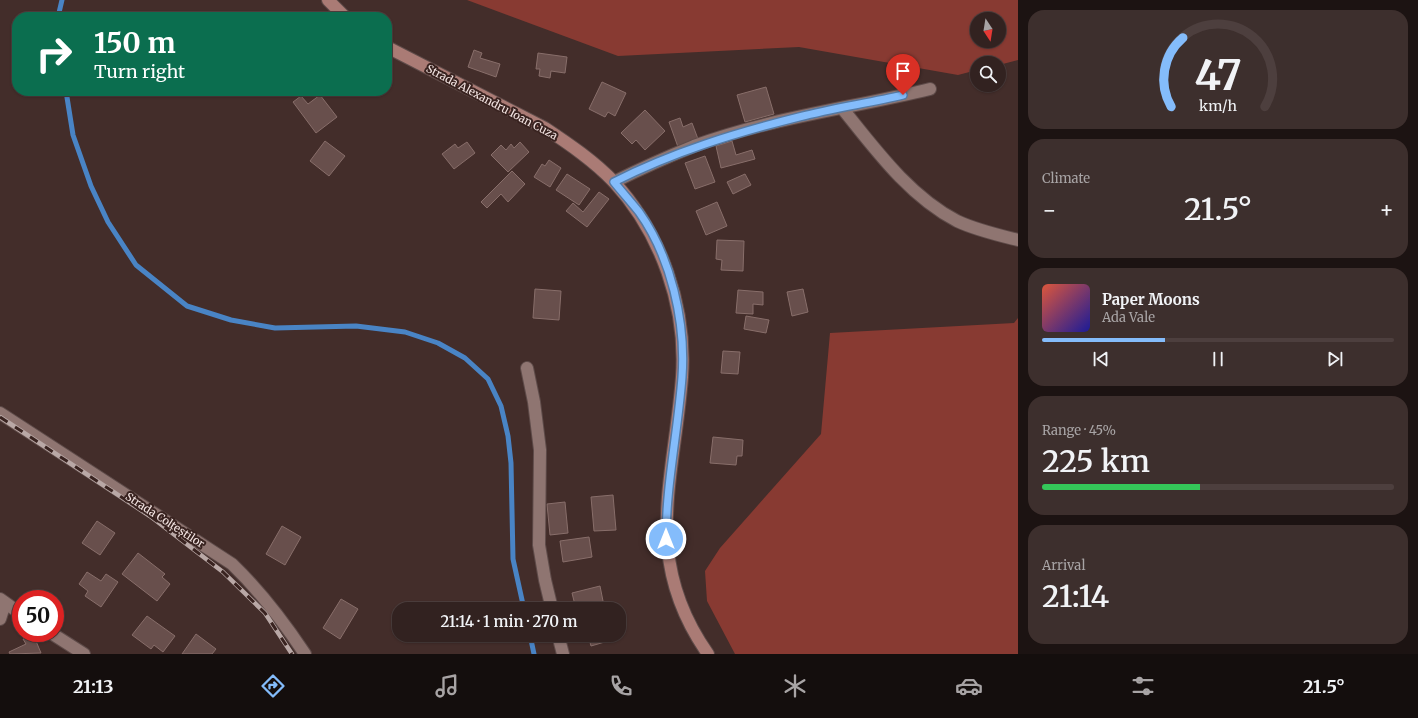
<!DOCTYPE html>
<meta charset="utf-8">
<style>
body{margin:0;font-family:Merriweather,serif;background:#3d2f2d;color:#f1f3f6;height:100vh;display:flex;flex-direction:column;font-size:15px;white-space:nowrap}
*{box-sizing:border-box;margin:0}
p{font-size:13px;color:#a8a4a5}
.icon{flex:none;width:22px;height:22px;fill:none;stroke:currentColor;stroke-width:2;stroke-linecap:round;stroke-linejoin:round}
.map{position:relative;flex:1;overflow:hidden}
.details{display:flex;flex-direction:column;gap:10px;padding:10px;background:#1c1312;width:400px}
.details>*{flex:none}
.top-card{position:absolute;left:12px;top:12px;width:380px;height:84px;border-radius:16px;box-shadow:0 1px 3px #0004,0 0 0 1px #4d3f3e;background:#0b6e4f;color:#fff;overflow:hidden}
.needle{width:26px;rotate:168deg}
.fabs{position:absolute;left:970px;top:12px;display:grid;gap:8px}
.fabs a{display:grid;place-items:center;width:36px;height:36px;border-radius:50%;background:#322220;box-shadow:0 1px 3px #0004,0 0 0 1px #4d3f3e;font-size:20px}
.speed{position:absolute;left:12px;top:590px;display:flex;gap:8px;font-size:20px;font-weight:700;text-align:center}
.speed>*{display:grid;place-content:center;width:52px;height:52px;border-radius:50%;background:#322220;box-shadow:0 1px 3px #0004,0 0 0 1px #4d3f3e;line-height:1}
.speed .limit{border:6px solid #d22;background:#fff;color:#111}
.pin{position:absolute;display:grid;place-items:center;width:34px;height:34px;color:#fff;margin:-41px -17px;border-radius:50% 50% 50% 0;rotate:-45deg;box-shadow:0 0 4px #0007}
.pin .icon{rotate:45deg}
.me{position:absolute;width:44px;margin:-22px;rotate:0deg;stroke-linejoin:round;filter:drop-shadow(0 0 3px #0008)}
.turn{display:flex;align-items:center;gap:14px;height:84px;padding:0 16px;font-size:18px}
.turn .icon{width:52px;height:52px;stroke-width:2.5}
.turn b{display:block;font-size:28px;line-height:34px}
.big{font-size:30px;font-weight:600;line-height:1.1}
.details .tile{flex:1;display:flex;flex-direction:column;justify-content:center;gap:6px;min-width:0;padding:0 14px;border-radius:16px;background:#3d2f2d}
.details .dial{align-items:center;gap:0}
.dial svg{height:104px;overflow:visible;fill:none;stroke:#4d3f3e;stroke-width:7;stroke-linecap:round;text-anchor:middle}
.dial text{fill:#f1f3f6;stroke:none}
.song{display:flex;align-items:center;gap:12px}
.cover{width:48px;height:48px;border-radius:6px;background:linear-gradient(135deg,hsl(10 70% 55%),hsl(240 70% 35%))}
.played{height:4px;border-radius:2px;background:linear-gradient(90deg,#84bcfb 35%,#4d3f3e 35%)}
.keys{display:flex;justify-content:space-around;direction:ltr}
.heat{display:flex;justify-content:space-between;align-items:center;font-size:22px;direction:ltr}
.charge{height:6px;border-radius:3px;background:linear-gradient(90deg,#34c759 45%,#4d3f3e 0)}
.trip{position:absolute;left:392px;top:602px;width:234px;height:40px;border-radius:16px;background:#322220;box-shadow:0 1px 3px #0004,0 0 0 1px #4d3f3e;font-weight:600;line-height:40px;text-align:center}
.tabs{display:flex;height:64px;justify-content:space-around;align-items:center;background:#140e0d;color:#a8a4a5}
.tabs .icon{width:28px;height:28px}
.tabs .selected{color:#84bcfb}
.tabs b{font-size:18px;color:#f1f3f6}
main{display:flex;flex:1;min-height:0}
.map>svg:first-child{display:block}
</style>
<main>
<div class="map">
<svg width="1018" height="654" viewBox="0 0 1018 654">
<rect width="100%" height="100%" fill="#432d2a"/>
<path fill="#883a32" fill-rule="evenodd" d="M467 0H1018V60L999 65V63H977V70L958 75 799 47 618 56ZM977 19H999V41H977Z
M1018 318V654H735L707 601 705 571 720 548 821 434 830 333 1014 323Z"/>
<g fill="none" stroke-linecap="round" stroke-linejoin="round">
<path stroke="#4984c5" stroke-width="5" d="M58 17 62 0
M66 91 73 135 91 186 108 222 136 265 187 306 231 320 275 328 356 326 405 332 438 343 465 358 488 379 501 406 508 436 511 463 513 559 524 609
M530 635 534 654"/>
</g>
<path fill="#684f4c" stroke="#886e6a" d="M474 50 482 53 480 58 500 64 496 77 468 67Z
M538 53 567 57 565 73 551 71 550 78 539 76 540 69H536Z
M602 82 626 93 615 116 608 112 605 117 589 109Z
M766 87 774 114 745 122 737 95Z
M320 95 337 117 316 133 293 102 301 96 308 104Z
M645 110 665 131 645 150 636 140 632 144 621 133Z
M680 118 683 127 692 123 698 139 678 147 669 122Z
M325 141 345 156 329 176 310 161Z
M732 141 736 155 752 150 755 159 721 168 716 146Z
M467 142 475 153 454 169 442 154 455 144 458 148Z
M520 142 529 152 508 172 491 155 501 145 506 150 511 144 514 148Z
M705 156 715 182 695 189 685 163Z
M549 160 561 168 550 187 534 177 542 164 545 166Z
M512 171 525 184 508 202 501 194 487 208 481 202Z
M567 174 590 189 579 205 556 190Z
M745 174 751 185 733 194 727 182Z
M599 192 609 199 587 227 566 211 573 203 583 212Z
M717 202 727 226 706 235 696 211Z
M717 240 744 241 743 271 721 270 722 260 716 259Z
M535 289 561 291 559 320 533 318Z
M803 289 808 312 792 316 787 292Z
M738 290 763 292V305L753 304V314L736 313Z
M746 316 769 320 766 333 744 329Z
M723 351 740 352 738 374 721 373Z
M713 437 743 440 742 456H737L736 465 710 463Z
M613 495 616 530 594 531 591 497Z
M565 502 568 533 550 535 547 504Z
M97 521 115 533 100 555 82 543Z
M282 526 301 537 285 565 266 554Z
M589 537 592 557 563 562 560 541Z
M138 553 165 574 162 577 170 584 157 601 122 574Z
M87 572 101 581 106 574 118 582 101 607 85 596 88 591 79 584Z
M600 586 604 606 593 609H576L572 593Z
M341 599 358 609 340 639 323 628Z
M147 616 175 636 163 652 154 645 151 649 132 635Z
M33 634 41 653 10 654 9 652 26 644 23 639Z
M196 634 216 649 212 654H182Z
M588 635H614L615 639 591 646Z"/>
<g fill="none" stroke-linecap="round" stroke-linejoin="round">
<defs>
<path id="street" d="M842 108C875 149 909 196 957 221 976 230 998 235 1018 240
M614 182C640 169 667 157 694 146 770 118 852 108 930 89
M527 368 534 402 540 450 539 545 545 580 552 609
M0 413 232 564C260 591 283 621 305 654
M0 599 21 614
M0 619 5 603
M51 633 84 654
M558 635 563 654"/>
<path id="secondary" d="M328 0 345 17
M387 47 545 128C569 144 594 161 614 182 661 233 687 307 682 377 674 481 641 559 708 654"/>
</defs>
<use href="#street" stroke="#5e4b49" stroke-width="14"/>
<use href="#secondary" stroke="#5e4b49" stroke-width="14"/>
<use href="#street" stroke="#8f7571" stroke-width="12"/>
<use href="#secondary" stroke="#aa7b75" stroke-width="12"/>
<defs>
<path id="rail" d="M0 417 150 516 223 572 265 613 292 654"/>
</defs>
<use href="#rail" stroke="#b9a8a6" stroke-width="4.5"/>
<use href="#rail" stroke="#392320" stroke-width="3" stroke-dasharray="9" stroke-linecap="butt"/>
</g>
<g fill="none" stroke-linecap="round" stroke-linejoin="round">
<defs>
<path id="route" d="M666 539C666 485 678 431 682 377 686 322 671 257 639 212 631 202 622 192 614 182 673 152 735 133 799 117 834 108 869 103 903 95"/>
</defs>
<use href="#route" stroke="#567aa3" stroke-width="10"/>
<use href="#route" stroke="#84bcfb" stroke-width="7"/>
</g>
<g text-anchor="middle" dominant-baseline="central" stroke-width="4" stroke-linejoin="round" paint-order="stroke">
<g font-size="11" fill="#f3e4e2" stroke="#392320">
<text transform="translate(492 102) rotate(28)">Strada Alexandru Ioan Cuza</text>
<text transform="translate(165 520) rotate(33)">Strada Colțeștilor</text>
</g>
</g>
</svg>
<div class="fabs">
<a><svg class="needle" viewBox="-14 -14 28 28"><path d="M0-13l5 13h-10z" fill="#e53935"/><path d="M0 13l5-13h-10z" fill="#a8a4a5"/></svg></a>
<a><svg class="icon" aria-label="search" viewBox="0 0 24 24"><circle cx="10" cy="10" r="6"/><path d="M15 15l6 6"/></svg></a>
</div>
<div class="speed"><div class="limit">50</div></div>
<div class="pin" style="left:903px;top:95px;background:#d93025"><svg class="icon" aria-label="arrive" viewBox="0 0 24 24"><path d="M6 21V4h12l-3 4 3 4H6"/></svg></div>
<svg class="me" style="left:666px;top:539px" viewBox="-20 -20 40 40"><circle r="17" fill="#84bcfb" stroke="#fff" stroke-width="3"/><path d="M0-11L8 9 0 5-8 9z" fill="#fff"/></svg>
<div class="trip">21:14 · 1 min · 270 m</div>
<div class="top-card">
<div class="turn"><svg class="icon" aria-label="right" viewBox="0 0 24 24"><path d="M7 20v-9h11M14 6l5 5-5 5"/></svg><div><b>150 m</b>Turn right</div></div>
</div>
</div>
<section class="details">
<div class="tile dial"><svg viewBox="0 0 100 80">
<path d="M14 69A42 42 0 1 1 86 69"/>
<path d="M14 69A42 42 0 0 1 23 16" stroke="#84bcfb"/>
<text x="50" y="56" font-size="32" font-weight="700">47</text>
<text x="50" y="72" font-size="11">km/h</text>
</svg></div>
<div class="tile"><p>Climate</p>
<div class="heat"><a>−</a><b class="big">21.5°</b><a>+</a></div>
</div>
<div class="tile">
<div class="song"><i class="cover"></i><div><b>Paper Moons</b><p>Ada Vale</p></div></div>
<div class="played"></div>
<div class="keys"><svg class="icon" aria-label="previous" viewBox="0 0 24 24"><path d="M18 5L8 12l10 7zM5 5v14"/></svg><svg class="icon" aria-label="pause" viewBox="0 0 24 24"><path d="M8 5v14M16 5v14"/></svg><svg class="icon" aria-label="next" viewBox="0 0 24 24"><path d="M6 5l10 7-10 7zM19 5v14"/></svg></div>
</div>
<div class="tile"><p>Range · 45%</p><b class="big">225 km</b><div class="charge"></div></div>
<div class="tile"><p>Arrival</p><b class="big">21:14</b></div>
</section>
</main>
<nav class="tabs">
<b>21:13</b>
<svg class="icon selected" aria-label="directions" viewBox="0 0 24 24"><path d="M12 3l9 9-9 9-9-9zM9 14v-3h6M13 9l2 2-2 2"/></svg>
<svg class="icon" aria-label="music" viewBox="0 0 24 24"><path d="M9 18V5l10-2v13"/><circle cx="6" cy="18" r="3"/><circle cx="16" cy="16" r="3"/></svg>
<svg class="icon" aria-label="phone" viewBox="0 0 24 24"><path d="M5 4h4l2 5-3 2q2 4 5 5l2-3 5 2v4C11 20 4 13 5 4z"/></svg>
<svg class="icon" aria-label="climate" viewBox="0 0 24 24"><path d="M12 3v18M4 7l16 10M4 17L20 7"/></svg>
<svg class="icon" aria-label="car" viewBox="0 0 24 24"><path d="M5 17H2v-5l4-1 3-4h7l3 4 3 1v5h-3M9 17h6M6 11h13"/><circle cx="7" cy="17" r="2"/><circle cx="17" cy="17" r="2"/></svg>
<svg class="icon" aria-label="filters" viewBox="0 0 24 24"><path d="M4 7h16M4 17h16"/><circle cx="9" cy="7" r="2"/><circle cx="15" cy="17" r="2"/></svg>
<b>21.5°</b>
</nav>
